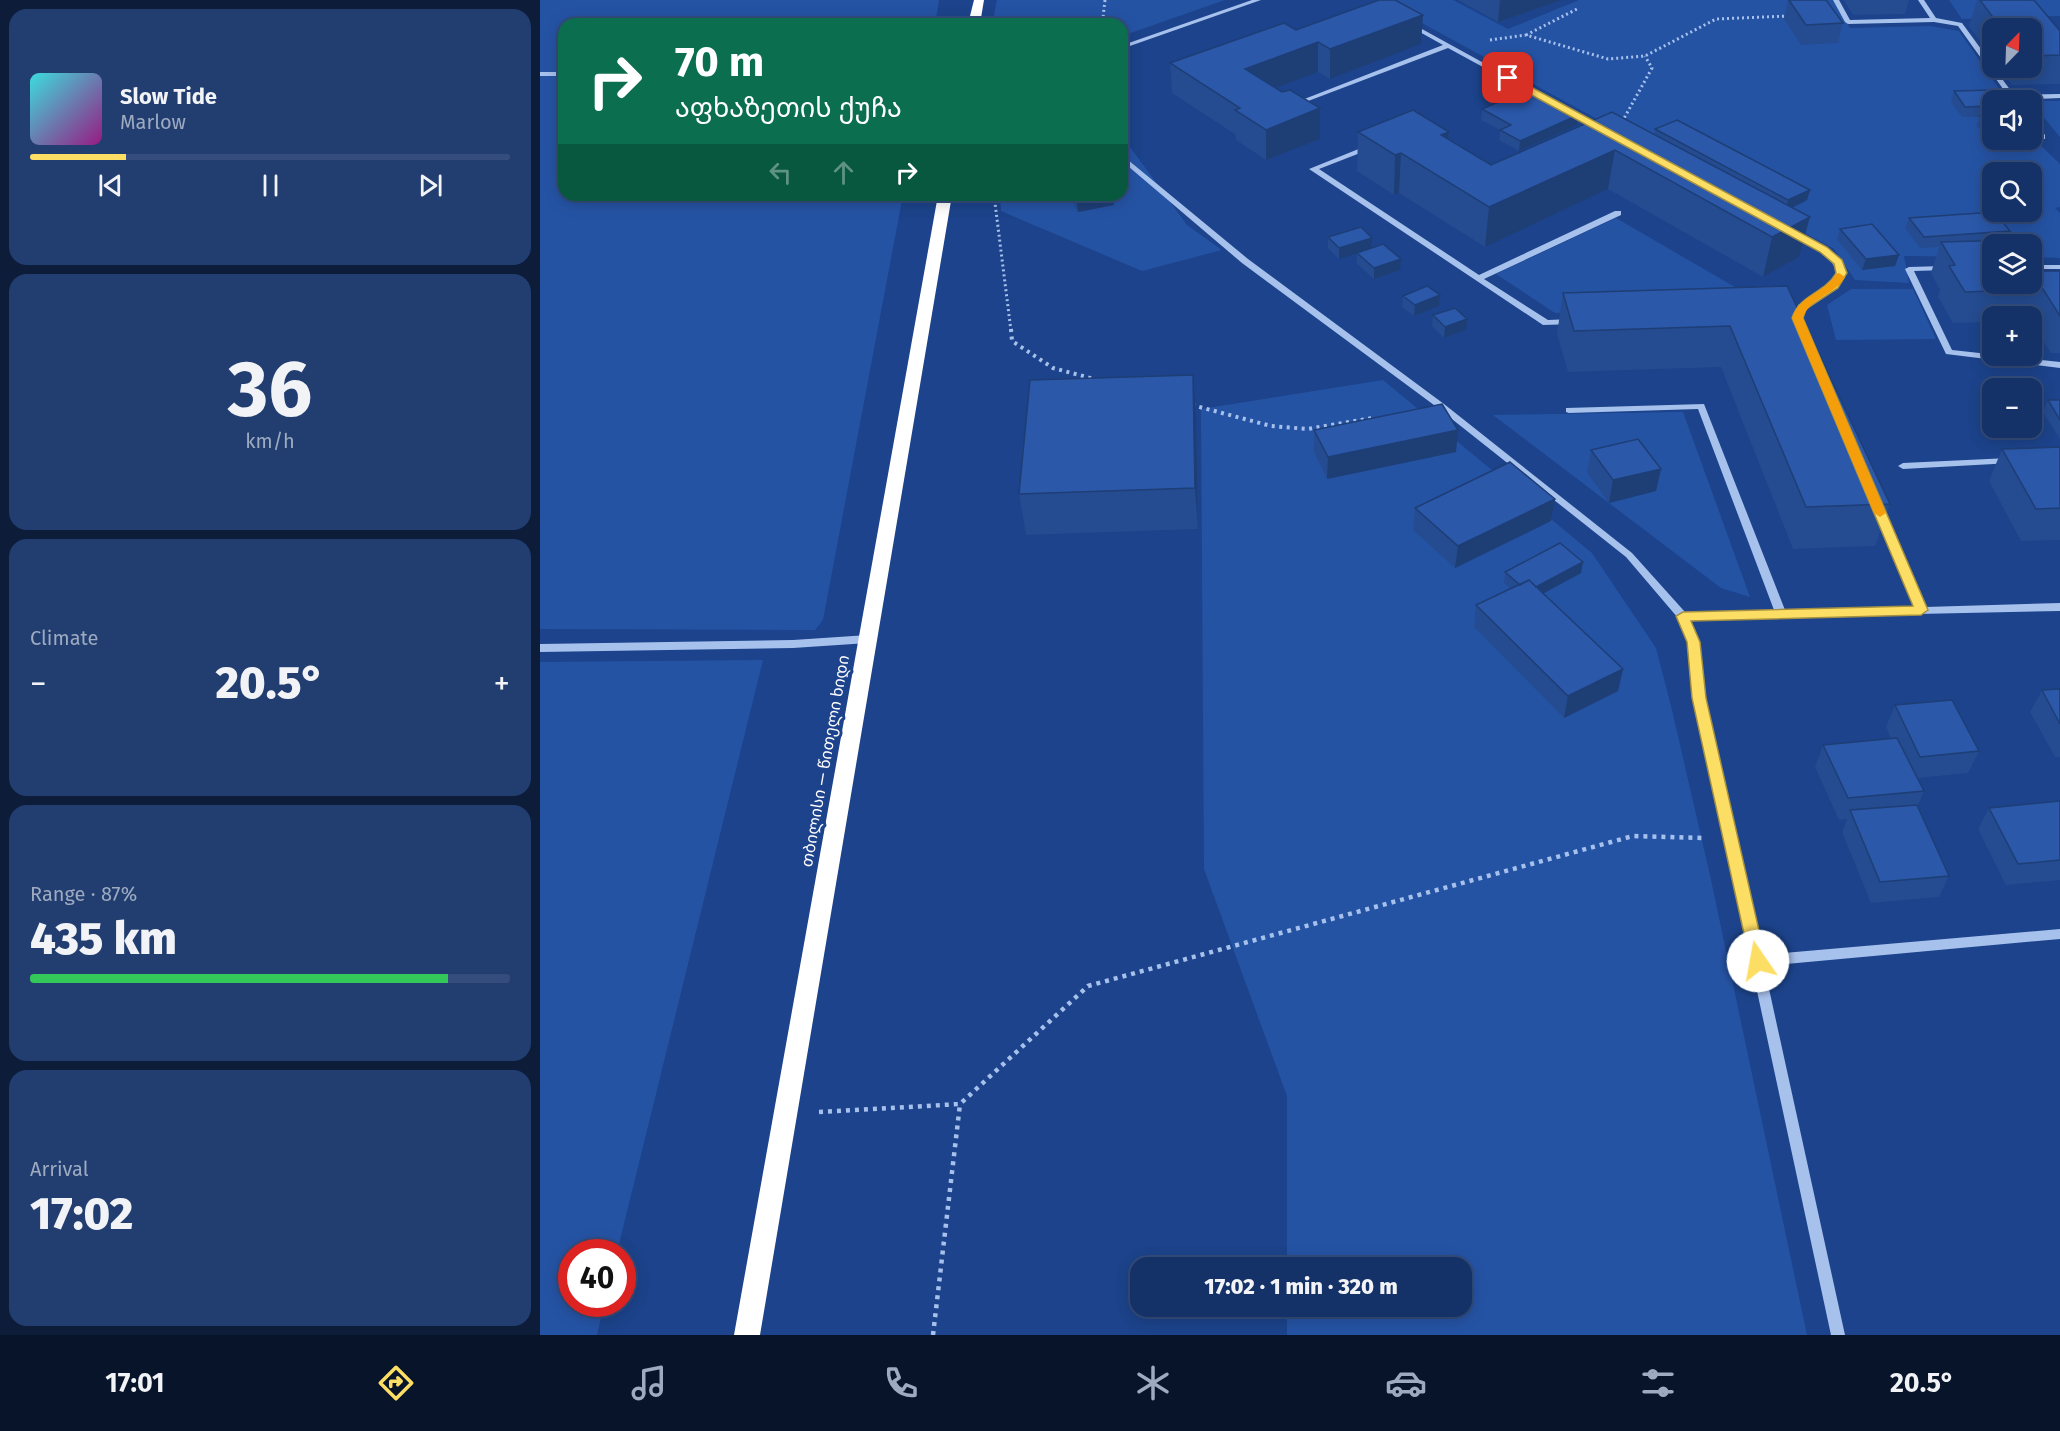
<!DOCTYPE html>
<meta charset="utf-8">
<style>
body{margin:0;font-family:"Fira Sans","Noto Sans Georgian",sans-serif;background:#223e71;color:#f1f3f6;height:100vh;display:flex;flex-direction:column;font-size:22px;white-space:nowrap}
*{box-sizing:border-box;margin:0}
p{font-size:20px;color:#9daac0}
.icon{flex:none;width:33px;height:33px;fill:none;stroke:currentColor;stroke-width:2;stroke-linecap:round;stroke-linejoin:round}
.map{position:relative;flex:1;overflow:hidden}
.drawer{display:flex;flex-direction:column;gap:9px;padding:9px;background:#0c1c39;width:540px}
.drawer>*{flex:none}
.top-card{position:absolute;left:18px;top:18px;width:570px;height:183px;border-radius:18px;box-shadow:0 3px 15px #0003,0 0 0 2px #344d7c;background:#0b6e4f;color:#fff;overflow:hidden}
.needle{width:39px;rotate:23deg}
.controls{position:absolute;left:1442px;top:18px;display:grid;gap:12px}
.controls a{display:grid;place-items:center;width:60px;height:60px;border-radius:12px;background:#153268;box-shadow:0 3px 15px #0003,0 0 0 2px #344d7c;font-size:30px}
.speed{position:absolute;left:18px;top:1239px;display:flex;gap:12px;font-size:30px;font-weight:700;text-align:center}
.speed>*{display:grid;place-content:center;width:78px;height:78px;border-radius:50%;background:#153268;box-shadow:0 3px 15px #0003,0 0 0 2px #344d7c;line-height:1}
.speed .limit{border:9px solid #d22;background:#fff;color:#111}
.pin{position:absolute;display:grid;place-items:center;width:51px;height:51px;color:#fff;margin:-26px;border-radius:12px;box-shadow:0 3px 9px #0006}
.me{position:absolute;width:66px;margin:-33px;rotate:348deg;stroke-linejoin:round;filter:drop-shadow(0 0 4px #0008)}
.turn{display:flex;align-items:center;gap:21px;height:126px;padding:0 18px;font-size:27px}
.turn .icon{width:78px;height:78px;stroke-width:2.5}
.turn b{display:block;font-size:42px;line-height:51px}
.lanes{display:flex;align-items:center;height:57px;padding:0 18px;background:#0003;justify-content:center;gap:30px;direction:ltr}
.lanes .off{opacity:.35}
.big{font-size:45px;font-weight:800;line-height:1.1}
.drawer .widget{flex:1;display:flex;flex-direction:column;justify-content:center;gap:9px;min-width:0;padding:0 21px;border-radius:18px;background:#223e71}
.drawer .dial{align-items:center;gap:0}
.dial b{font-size:78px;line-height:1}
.song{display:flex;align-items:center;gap:18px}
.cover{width:72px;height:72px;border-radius:9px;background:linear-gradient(135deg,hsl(180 70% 55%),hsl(310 70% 35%))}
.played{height:6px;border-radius:3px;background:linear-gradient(90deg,#fdde65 20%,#344d7c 20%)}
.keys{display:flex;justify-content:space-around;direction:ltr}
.heat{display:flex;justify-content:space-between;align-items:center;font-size:33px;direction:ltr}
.charge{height:9px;border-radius:4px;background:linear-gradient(90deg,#34c759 87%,#344d7c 0)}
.trip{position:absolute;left:590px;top:1257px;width:342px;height:60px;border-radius:18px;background:#153268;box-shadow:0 3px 15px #0003,0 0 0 2px #344d7c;font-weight:800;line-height:60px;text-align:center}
.menu{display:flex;height:96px;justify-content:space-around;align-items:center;background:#08142a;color:#9daac0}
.menu .icon{width:42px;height:42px}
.menu .selected{color:#fdde65}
.menu b{font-size:27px;color:#f1f3f6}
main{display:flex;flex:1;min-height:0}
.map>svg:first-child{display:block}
</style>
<main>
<section class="drawer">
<div class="widget">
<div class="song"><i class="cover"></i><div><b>Slow Tide</b><p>Marlow</p></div></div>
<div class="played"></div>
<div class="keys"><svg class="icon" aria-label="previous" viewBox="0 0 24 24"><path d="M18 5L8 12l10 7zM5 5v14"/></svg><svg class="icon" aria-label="pause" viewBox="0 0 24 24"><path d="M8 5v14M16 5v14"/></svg><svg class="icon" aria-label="next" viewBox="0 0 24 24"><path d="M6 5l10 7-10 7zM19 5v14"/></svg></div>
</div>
<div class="widget dial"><b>36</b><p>km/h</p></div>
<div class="widget"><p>Climate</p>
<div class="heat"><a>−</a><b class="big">20.5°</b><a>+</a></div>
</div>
<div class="widget"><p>Range · 87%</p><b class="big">435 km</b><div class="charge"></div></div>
<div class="widget"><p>Arrival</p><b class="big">17:02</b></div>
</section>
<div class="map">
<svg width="1520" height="1335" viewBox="0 0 1520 1335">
<rect width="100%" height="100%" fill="#1c438b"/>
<path fill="#2553a4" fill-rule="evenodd" d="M0 0H399L395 24H24V195H363L283 620 275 630 0 629Z
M457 0H685L582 36V24H452Z
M840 0H913L968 29 1039 0H1294L1310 28 1390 26 1419 31 1467 100H1452V140H1491V136L1520 164V207L1515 208 1520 213V258L1491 257V244H1452V257L1364 256 1369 283 1315 280 1294 249ZM1452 172H1491V212H1452Z
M1409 0H1520V16L1422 19Z
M1491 101H1520V137L1491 102Z
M582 144 590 147 647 225 682 250 602 271 461 211 460 195H582Z
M1076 218 1231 308 1015 313 956 274Z
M1311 289H1373L1396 339 1296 340 1287 305Z
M843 380 1052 553 1116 648 1132 710 1170 875 1267 1335H747V1307L921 1306V1268L747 1267V1096L664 869 661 409Z
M1143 412 1210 597 1181 588 953 415Z
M223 660 77 1252H32V1304H64L57 1335H0V662Z"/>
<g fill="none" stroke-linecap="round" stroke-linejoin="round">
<path stroke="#a7c1ed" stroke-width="3" stroke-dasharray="2 3" stroke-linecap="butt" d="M565 0 563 18 568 24
M986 35 1039 8
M950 40 986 35 1068 59 1105 56 1176 19 1248 16
M1082 122 1112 68 1105 56
M454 195 471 331"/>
<path stroke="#a7c1ed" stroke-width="4" stroke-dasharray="3 4.5" stroke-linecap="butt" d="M471 329 472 341 513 368 554 379
M652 405 731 426 768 429 832 418"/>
<path stroke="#a7c1ed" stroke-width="4.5" stroke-dasharray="4 5" stroke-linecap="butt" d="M279 1112 420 1104 548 986 1093 836 1162 838
M393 1335 420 1104"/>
<path fill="#a7c1ed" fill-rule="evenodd" d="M712 0H721L587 47 582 51 583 45Z
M1293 0H1299L1310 20 1390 18 1378 0H1384L1396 18 1422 23 1452 64V68H1454L1474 95 1520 94V98L1471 100 1418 26 1394 22 1308 24 1305 22Z
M871 23 1002 95 1003 96 998 97 908 48 755 106 749 105 903 45 869 26V24Z
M0 72H24V76H0Z
M1024 108H1030L1064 129 1057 131 1024 112Z
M1491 120H1494L1505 135V139H1499L1491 127Z
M826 146 833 148 779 169 939 275 1075 211H1081V215L944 279 1008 320 1032 319 1035 320V324L1003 325 769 169Z
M582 155 708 259 904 404 1092 553 1145 612 1234 610 1158 409 1029 413 1026 412V408L1164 404 1245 610 1375 607 1334 510 1339 507 1344 510 1385 607 1520 603V611L1149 619 1158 642 1164 698 1221 955 1520 929V939L1224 966 1305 1335H1291L1154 698 1148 642 1138 618 1086 557 898 408 702 263 582 161Z
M1250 231C1269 231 1298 256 1306 273L1297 288 1265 308 1262 318 1264 324 1260 327 1257 326 1254 318 1258 305 1291 284 1298 273C1289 253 1269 244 1250 235Z
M1491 265H1520V269H1491Z
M1404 266 1408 268 1407 270 1374 271 1412 350 1520 362V368L1406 354 1365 269 1369 267Z
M1469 458 1474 461 1472 463 1363 469 1358 466 1363 463Z
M328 635 333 639 328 643 253 648 0 652V644L253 640Z"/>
<path fill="#fff" fill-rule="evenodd" d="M434 0H444L440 24H428Z
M398 195H412L220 1335H194Z"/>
</g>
<path fill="#254c91" d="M918 0H1022L958 22Z
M1248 0H1286L1303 23 1298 43 1261 45 1244 19Z
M1304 0H1369L1365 14 1313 15Z
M1437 0H1494L1520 31V84L1472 85 1459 68H1491V28H1452V58L1429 26Z
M756 30 881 44 790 79 778 72 735 88 780 139 726 160 696 140V135L632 93 630 63Z
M1414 91 1452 100V136H1447L1437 126 1440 117H1422L1411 102Z
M942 109 1037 125 979 151 959 140 960 130 941 120Z
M1115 129 1270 190 1267 200 1252 208 1259 257 1223 277 1068 189 945 247 859 193 854 195 817 171 818 132H909V140L951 165 1114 135Z
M531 195H573L574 205 538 212 532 201Z
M1369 218 1470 231 1466 240 1496 271H1520V353H1511L1491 322V316H1452V322L1413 323 1398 297 1400 290 1391 273 1399 247 1380 248 1365 228Z
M1300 229 1359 255 1355 266 1322 270 1297 239Z
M788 237 831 248 860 270 834 279 817 264V253L799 259 788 248Z
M1247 286 1350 504 1335 546 1253 549 1181 367 1028 372 1017 334 1023 293Z
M900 295 899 306 874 316 862 307 863 296Z
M893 315 926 330 904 338 892 326Z
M1508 400H1520V439L1503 412Z
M656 416 658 529 486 535 479 494Z
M774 430 916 452 787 479 774 452Z
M1520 447V540L1481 541 1449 481 1462 449Z
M1051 450 1121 469 1116 491 1069 503 1047 472Z
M1015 499 1011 521 915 568 873 530 875 508Z
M965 572 1041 573 1003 593 1083 669 1078 691 1024 718 934 627 936 605 971 589 964 583Z
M1520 689V757H1515L1490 712 1502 690Z
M1355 705 1439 751 1428 773 1378 778 1384 791 1378 805 1409 876 1399 897 1331 903 1302 832 1307 819 1299 820 1275 767 1283 745 1351 739 1346 727Z
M1520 801V880L1466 885 1438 829 1449 808Z"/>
<path fill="#1e3e76" d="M960 0H1022L958 22Z
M883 15 881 44 790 79V49Z
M778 42V72L706 99 705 69Z
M780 108V139L726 160V130Z
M1038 115 1037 125 979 151 980 141Z
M1452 125V136H1447L1451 126Z
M909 132 906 171 901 135Z
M1075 150 1068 189 945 247 949 207Z
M861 153 859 193 854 195 855 155Z
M1270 190 1267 200 1246 211 1248 200Z
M567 195H573L574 205 538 212 537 201Z
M1270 217 1259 257 1223 277 1232 237Z
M832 238 831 249 799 259V248Z
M1359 255 1355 266 1322 270 1326 259Z
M861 259 860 270 834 279V268Z
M900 295 899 306 874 316 875 305Z
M927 319 926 330 904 338 905 327Z
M653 375 656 416 658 529 655 488Z
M918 430 916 452 787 479 788 457Z
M1121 469 1116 491 1069 503 1073 480Z
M1015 499 1011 521 915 568 918 546Z
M1043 562 1041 573 986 603 988 591Z
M1083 669 1078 691 1024 718 1028 696Z"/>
<path fill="#2b58a9" stroke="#1e3e76" stroke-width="1.5" d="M839 0H855L883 15 790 49 778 42 705 69 742 92 750 90 780 108 726 130 695 110 700 108 630 63 744 23 756 30Z
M1249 0H1286L1303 23 1266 25Z
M1440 0H1494L1520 31V55L1491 56V28H1461Z
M989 89 1038 115 980 141 960 130 971 125 942 109Z
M1455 90 1463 100H1452V106L1425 107 1414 91Z
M873 110 909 132 901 135 951 165 1072 112 1270 217 1232 237 1075 150 949 207 861 153 855 155 818 132Z
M1452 114V125L1451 126 1440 116Z
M1137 120 1270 190 1248 200 1115 129Z
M534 195H567L537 201Z
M1454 212 1470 231 1384 237 1369 218Z
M1332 224 1359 255 1326 259 1300 229Z
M821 227 832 238 799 248 788 237Z
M1475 240 1478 244H1452V284H1491V264L1496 271H1520V316L1503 289 1425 292 1409 266 1415 265 1401 242Z
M843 244 861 259 834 268 817 253Z
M887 286 900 295 875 305 863 296Z
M1247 286 1350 504 1266 507 1190 326 1034 331 1023 293Z
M915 308 927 319 905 327 893 315Z
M653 375 655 488 479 494 490 380Z
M1508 400H1520V420Z
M902 404 918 430 788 457 774 430Z
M1098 439 1121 469 1073 480 1051 450Z
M1520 447V508L1496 509 1462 449Z
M970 462 1015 499 918 546 875 508Z
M1020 543 1043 562 996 587 989 580 980 585 965 572Z
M989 580 1083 669 1028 696 936 605Z
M1520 689V724L1502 690Z
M1412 700 1439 751 1380 757 1355 705Z
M1357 738 1384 791 1308 798 1283 745Z
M1520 801V860L1478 864 1449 808Z
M1377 805 1409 876 1340 882 1310 810Z"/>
<path fill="#fdde65" stroke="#a49042" stroke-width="1.5" d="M964 76H971L1287 247 1302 260 1307 273 1298 288 1266 309 1263 318 1388 610 1381 615 1151 621 1160 642 1166 698 1226 961 1223 966 1218 968 1212 966 1210 961 1152 698 1147 642 1136 616 1143 612 1373 606 1252 318C1260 294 1284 294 1296 273L1294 264 1280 252 964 80Z"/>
<path fill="#f59e0b" d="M1299 273 1305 277C1294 296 1269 298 1263 318L1346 513 1340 517 1334 513 1252 318C1260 294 1283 295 1296 274Z"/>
<g text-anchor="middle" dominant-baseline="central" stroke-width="6" stroke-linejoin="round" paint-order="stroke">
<g font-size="16" fill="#fff" stroke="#1c438b">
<text transform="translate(285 761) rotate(-80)">თბილისი — წითელი ხიდი</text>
</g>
</g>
</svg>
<div class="controls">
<a><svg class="needle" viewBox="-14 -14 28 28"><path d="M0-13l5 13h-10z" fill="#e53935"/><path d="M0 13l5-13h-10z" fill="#9daac0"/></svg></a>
<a><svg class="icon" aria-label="sound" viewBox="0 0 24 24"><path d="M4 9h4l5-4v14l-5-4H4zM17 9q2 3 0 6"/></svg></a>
<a><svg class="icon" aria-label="search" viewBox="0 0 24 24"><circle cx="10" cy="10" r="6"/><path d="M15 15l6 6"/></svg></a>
<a><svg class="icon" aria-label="layers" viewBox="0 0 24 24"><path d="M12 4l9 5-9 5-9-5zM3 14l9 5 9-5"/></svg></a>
<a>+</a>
<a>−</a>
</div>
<div class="speed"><div class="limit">40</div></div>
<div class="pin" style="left:968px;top:78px;background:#d93025"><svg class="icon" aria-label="arrive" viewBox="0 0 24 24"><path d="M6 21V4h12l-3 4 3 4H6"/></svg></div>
<svg class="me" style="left:1218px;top:961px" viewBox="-20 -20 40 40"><circle r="19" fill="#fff"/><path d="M0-13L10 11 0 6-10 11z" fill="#fdde65"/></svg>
<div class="trip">17:02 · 1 min · 320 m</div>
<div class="top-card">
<div class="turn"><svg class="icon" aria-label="right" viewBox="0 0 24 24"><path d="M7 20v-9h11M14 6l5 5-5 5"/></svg><div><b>70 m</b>აფხაზეთის ქუჩა</div></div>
<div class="lanes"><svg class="icon off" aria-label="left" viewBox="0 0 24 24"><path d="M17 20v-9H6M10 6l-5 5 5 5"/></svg><svg class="icon off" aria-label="ahead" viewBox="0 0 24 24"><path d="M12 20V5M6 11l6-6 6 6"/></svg><svg class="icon" aria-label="right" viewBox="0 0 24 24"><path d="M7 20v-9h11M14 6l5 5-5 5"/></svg></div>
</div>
</div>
</main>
<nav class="menu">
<b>17:01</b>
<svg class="icon selected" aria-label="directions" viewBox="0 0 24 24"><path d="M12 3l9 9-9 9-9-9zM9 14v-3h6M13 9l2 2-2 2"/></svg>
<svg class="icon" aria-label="music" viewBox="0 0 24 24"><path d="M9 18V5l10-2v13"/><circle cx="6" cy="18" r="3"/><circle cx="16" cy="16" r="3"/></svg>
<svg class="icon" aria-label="phone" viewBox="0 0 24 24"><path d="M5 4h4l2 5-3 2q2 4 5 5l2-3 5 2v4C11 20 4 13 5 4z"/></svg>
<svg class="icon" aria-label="climate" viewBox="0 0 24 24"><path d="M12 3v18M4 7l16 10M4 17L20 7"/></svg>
<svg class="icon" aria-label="car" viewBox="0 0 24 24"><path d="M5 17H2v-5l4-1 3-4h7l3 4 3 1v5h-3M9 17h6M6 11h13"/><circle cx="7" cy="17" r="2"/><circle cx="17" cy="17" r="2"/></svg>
<svg class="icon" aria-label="filters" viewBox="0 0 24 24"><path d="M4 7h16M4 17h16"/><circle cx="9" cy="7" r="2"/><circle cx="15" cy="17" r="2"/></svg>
<b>20.5°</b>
</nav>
